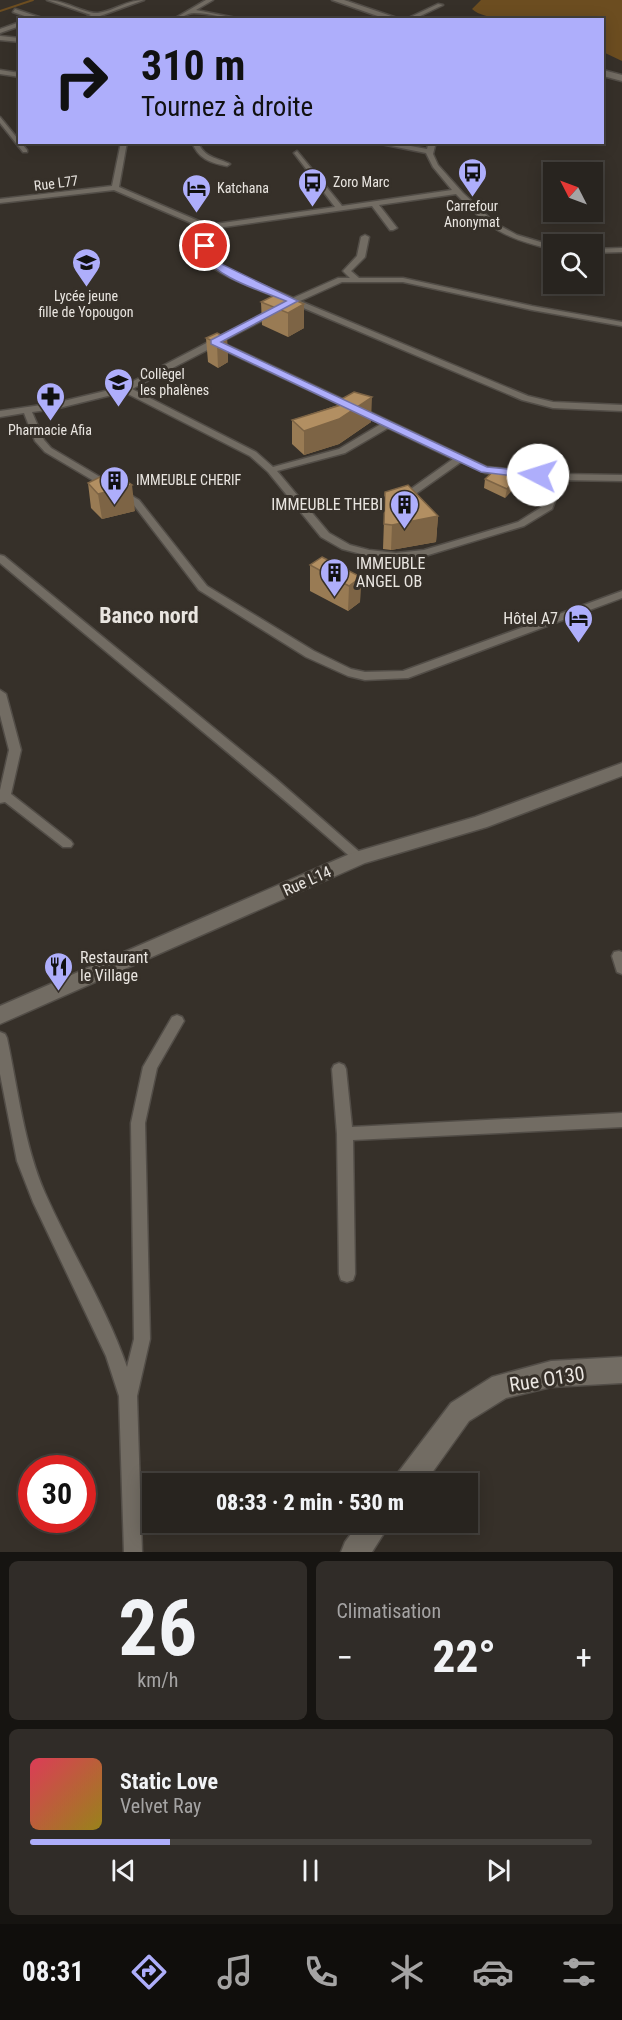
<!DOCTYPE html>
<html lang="fr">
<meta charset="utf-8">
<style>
body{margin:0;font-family:"Roboto Condensed",sans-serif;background:#302c28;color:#f1f3f6;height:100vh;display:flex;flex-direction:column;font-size:22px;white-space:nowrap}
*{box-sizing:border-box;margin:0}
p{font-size:20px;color:#a5a4a4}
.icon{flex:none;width:33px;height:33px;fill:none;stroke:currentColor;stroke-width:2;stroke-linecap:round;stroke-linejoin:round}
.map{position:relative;height:1552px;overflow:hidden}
.side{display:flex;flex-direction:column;gap:9px;padding:9px;background:#161411;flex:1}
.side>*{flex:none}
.top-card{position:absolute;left:18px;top:18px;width:586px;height:126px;border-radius:0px;box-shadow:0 3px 15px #0003,0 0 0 2px #44413d;background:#aeaefb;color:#111;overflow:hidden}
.needle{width:39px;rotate:312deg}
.buttons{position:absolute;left:543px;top:162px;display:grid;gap:12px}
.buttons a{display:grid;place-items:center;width:60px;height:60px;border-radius:0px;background:#28241f;box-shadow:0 3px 15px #0003,0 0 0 2px #44413d;font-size:30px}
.speed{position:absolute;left:18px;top:1455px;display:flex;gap:12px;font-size:30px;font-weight:700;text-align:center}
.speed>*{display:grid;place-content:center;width:78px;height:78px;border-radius:50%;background:#28241f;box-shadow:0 3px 15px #0003,0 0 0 2px #44413d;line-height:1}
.speed .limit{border:9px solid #d22;background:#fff;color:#111}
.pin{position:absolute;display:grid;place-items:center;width:51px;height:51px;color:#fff;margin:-26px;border:3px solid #fff;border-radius:50%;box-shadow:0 2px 6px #0007}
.me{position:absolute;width:66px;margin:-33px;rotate:275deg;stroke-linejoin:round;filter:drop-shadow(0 0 4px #0008)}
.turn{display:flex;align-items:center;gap:21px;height:126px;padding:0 24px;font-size:27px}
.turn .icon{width:78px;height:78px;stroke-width:2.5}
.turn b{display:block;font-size:42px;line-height:51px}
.big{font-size:45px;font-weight:800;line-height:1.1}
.side .card{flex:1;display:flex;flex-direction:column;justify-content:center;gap:9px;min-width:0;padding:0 21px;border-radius:9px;background:#302c28}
.side .dial{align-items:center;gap:0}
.dial b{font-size:78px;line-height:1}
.song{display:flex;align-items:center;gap:18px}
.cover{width:72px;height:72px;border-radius:9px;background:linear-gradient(135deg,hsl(350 70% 55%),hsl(50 70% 35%))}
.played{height:6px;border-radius:3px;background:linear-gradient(90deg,#aeaefb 25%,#44413d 25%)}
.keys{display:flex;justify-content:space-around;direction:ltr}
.heat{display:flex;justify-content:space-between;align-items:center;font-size:33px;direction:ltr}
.side .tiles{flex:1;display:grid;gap:9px;grid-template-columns:1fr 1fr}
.card:last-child{grid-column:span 2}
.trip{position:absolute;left:142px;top:1473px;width:336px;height:60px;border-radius:0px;background:#28241f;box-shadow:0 3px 15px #0003,0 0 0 2px #44413d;font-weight:800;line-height:60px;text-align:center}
.tab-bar{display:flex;height:96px;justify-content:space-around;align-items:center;background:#100e0c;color:#a5a4a4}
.tab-bar .icon{width:42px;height:42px}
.tab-bar .selected{color:#aeaefb}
.tab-bar b{font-size:27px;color:#f1f3f6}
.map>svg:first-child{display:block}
</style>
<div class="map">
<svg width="622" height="1552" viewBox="0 0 622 1552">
<rect width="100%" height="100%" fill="#363029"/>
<path fill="#6c4d20" d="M481 0H622V61L603 52V20C577 20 488 26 472 9Z"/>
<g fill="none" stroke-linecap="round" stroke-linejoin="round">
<path stroke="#6c4d20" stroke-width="2" d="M0 11 33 0"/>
<defs>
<path id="street" d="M47 0C64 0 85 14 98 13 114 11 127 0 144 0L89 20H80L91 15Z
M206 0H213L196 10 246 20C229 20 211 13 194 13 186 13 180 20 172 20Z
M438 4 443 5 412 20H404Z
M15 9 45 19V20H36L13 12Z
M20 22V26L0 33V29Z
M0 36 20 38V42L0 40Z
M0 70 20 73V77L0 74Z
M0 117 27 150V152H23L0 123Z
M121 142H127L119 187 208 225 335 207 294 153 297 151 342 206 452 190 433 167 426 153 371 142H389L427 149 429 142H436L433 154 438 165 463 193 495 223 517 235 554 246V250C505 238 490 230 456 194L379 205 397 228 393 230H390L372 206 210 229 208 246 209 256 227 270 293 298 338 278H350L343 271 357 256 361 237 365 235 369 237 365 257 351 271 359 278H403L532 306 622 322V326L532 310 403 282H342L300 301 528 396 553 402 622 405V411L553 408 522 400 294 304 221 342 487 467 559 474 622 475V481L563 480 552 509 524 526 425 556 396 559 369 556 342 549 321 537 268 472 250 456 124 392 55 409 32 412 44 440 51 448 139 500 207 586 314 651 351 669 365 672 403 671 622 591V598L408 678 365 680 348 676 306 657 199 590 133 504 45 452 35 441 24 413 0 417V411L55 403 122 387 287 301C269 294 209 273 201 256 198 248 202 236 203 228L114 190 0 203V199L112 186ZM215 346 381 424 339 449 273 467 256 452 132 389ZM388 428 453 459 401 496V500H407L461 462 485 473 553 479 545 505 518 522 424 550 396 553 369 550 350 545 329 533 277 471 345 453Z
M192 142H198C204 158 218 158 230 164L227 166C211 163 198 159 192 142Z
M622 248V252L592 253V249Z
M0 555 4 556 275 778 363 855 365 858 363 861H355C239 759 118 663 0 563Z
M0 690 6 694 21 750 11 794 71 841 73 844 71 847H63L5 802 0 803V790L9 750 0 715Z
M619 951 622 952V974L617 972 612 956 614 952Z
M177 1015 182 1017 184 1021 157 1068 145 1123 150 1339 137 1396 142 1552H124L119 1396 106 1356 33 1202 17 1161 0 1074V1032L5 1034 7 1038C18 1090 24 1145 45 1193 71 1252 106 1306 127 1367L134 1339 131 1123 143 1067 172 1017Z
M339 1063 344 1065 346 1069 352 1127 622 1113V1127L353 1140 355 1274 353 1280 347 1282 341 1280 339 1274 337 1134 332 1069 334 1065Z"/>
<path id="secondary" d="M332 0H344L403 20H389Z
M603 70 622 75V81L603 76Z
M622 763V776L487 827 365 863 0 1024V1006L352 853 475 817Z
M622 1357V1383L551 1387 506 1398 469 1421 424 1484H394L397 1474 451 1403 492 1377 551 1361Z
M360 1522H391L372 1552H341L345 1542Z"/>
</defs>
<use href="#street" stroke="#524d47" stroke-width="3"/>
<use href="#secondary" stroke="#524d47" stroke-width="3"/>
<use href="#street" fill="#726c63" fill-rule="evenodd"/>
<use href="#secondary" fill="#726c63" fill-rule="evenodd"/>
</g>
<path fill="#997b54" d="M261 302 304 304V328L288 337 262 325Z
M206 338H227L228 362 218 368 208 362Z
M354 392 371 422 339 444 304 455 292 444V420L338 405V401Z
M514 475 518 476 517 485 505 498 484 488 485 479Z
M88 483 135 511 102 519 91 508Z
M385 492 438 516 436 542 391 550 383 549Z
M310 565 361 577 360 602 348 611 310 591Z"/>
<path fill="#7d6445" d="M304 304V328L288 337V313Z
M227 338 228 362 218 368 217 343Z
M372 397 371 422 339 444 304 455V431Z
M518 476 517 485 505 498 507 489Z
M132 485 135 511 102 519 98 494Z
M438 516 436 542 391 550 392 525Z
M361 577 360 602 348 611 349 586Z"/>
<path fill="#b28f62" stroke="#7d6445" stroke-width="1.5" d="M279 293 304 304 288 313 261 302Z
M217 333 227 338 217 343 206 338Z
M354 392 372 397 339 419 304 431 292 420 344 404 338 401Z
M496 469 515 470 511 475 518 476 507 489 485 479Z
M112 471 132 485 98 494 88 483Z
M408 485 438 516 392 525 384 524 385 492Z
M322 557 361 577 349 586 310 565Z"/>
<path fill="#aeaefb" stroke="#7171a3" stroke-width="1.5" d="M202 244H208V252L215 261 298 301 221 342 487 467 538 472 543 475 538 479 481 472 211 344V340L286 301C257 289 218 279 200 252Z"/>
<defs>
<symbol id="bus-pin" viewBox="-11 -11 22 30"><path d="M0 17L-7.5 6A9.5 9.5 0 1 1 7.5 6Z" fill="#aeaefb" stroke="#363029"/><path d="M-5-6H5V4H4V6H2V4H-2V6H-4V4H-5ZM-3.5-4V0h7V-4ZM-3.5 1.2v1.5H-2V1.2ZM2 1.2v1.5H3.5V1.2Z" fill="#111"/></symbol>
<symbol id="hotel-pin" viewBox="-11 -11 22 30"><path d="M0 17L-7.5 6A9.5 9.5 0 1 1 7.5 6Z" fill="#aeaefb" stroke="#363029"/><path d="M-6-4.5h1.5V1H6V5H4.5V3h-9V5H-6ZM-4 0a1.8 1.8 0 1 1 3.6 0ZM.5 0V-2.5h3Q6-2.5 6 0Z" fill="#111"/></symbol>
<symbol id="school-pin" viewBox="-11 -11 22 30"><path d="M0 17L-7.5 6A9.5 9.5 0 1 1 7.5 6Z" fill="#aeaefb" stroke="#363029"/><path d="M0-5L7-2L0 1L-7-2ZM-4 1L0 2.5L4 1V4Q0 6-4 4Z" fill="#111"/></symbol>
<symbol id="pharmacy-pin" viewBox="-11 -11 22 30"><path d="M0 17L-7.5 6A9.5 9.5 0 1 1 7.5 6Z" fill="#aeaefb" stroke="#363029"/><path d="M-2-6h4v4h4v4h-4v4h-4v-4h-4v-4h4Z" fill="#111"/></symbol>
<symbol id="building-pin" viewBox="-11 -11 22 30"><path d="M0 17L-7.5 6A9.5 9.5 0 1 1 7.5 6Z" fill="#aeaefb" stroke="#363029"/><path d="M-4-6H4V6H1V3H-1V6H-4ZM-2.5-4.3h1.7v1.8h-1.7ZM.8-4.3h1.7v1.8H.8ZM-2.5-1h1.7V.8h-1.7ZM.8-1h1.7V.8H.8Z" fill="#111"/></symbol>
<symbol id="restaurant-pin" viewBox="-11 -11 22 30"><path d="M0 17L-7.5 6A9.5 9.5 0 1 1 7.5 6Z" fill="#aeaefb" stroke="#363029"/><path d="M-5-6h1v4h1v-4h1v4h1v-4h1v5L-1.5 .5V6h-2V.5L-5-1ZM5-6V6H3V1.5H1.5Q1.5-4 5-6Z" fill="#111"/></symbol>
</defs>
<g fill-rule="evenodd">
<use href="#bus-pin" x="456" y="156" width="33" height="45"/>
<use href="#bus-pin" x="296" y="166" width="33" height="45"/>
<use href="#hotel-pin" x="180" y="172" width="33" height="45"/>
<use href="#school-pin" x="70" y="246" width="33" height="45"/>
<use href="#school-pin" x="102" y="366" width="33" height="45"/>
<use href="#pharmacy-pin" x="34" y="380" width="33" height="45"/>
<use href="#building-pin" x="98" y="464" width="33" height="45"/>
<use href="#building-pin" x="388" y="488" width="33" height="45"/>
<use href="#building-pin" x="318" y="556" width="33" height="45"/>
<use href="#hotel-pin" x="562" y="602" width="33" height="45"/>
<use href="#restaurant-pin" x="42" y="950" width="33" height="45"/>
</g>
<g text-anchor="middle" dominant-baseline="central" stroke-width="6" stroke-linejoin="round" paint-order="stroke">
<g font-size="14" fill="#e9e5e0" stroke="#363029" text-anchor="start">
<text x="333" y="182">Zoro Marc</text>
<text x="217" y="188">Katchana</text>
<text x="472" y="206" text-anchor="middle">Carrefour<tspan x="472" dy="16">Anonymat</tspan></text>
<text x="86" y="296" text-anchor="middle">Lycée jeune<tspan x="86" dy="16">fille de Yopougon</tspan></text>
<text x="140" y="374">Collègel<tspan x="140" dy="16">les phalènes</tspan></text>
<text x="50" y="430" text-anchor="middle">Pharmacie Afia</text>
<text x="136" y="480">IMMEUBLE CHERIF</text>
</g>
<g font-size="14" fill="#e9e5e0" stroke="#363029">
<text transform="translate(56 183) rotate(-7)">Rue L77</text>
</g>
<g font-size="16" fill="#e9e5e0" stroke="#363029" text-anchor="end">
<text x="383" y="504">IMMEUBLE THEBI</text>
<text x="356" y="563" text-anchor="start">IMMEUBLE<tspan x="356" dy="18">ANGEL OB</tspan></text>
<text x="558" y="618">Hôtel A7</text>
<text x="80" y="957" text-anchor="start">Restaurant<tspan x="80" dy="18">le Village</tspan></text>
</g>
<g font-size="16" fill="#e9e5e0" stroke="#363029">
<text transform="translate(307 881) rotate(-24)">Rue L14</text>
</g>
<g font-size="20" fill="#e9e5e0" stroke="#363029">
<text transform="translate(547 1379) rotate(-9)">Rue O130</text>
</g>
<g font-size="22" font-weight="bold" fill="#e9e5e0" stroke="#363029">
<text x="149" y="615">Banco nord</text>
</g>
</g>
</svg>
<div class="buttons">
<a><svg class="needle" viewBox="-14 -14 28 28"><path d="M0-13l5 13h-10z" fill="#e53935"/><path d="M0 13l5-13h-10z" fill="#a5a4a4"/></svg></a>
<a><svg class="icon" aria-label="search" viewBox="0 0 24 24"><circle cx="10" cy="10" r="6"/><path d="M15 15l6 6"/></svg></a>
</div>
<div class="speed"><div class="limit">30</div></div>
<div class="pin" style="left:205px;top:246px;background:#d93025"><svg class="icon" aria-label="arrive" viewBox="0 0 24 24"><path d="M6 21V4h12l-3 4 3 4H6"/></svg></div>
<svg class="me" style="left:538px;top:475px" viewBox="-20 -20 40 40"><circle r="19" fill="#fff"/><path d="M0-13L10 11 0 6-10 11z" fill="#aeaefb"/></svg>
<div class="trip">08:33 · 2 min · 530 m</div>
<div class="top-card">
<div class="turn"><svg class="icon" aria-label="right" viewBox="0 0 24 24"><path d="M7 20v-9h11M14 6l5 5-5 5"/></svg><div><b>310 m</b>Tournez à droite</div></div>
</div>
</div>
<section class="side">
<div class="tiles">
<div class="card dial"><b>26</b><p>km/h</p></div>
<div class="card"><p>Climatisation</p>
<div class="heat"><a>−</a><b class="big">22°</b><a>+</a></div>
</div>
<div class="card">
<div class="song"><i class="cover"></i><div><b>Static Love</b><p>Velvet Ray</p></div></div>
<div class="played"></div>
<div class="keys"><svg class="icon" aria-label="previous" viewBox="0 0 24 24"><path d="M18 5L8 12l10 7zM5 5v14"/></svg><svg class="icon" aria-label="pause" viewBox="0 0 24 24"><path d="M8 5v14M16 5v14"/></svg><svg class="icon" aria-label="next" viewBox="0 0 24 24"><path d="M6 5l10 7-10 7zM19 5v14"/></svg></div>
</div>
</div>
</section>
<nav class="tab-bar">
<b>08:31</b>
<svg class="icon selected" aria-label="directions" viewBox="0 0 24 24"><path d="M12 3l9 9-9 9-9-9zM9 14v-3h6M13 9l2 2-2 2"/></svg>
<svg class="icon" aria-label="music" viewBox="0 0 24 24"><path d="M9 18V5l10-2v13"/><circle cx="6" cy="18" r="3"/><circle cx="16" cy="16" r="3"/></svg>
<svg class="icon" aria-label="phone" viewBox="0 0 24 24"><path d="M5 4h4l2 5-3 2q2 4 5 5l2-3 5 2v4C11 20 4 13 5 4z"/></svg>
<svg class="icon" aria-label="climate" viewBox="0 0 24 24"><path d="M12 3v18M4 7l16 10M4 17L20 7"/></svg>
<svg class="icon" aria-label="car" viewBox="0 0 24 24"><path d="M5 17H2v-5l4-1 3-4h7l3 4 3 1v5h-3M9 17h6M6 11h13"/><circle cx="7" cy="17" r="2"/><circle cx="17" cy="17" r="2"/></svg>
<svg class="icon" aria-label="filters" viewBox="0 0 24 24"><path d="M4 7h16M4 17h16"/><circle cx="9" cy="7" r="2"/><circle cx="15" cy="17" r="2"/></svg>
</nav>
